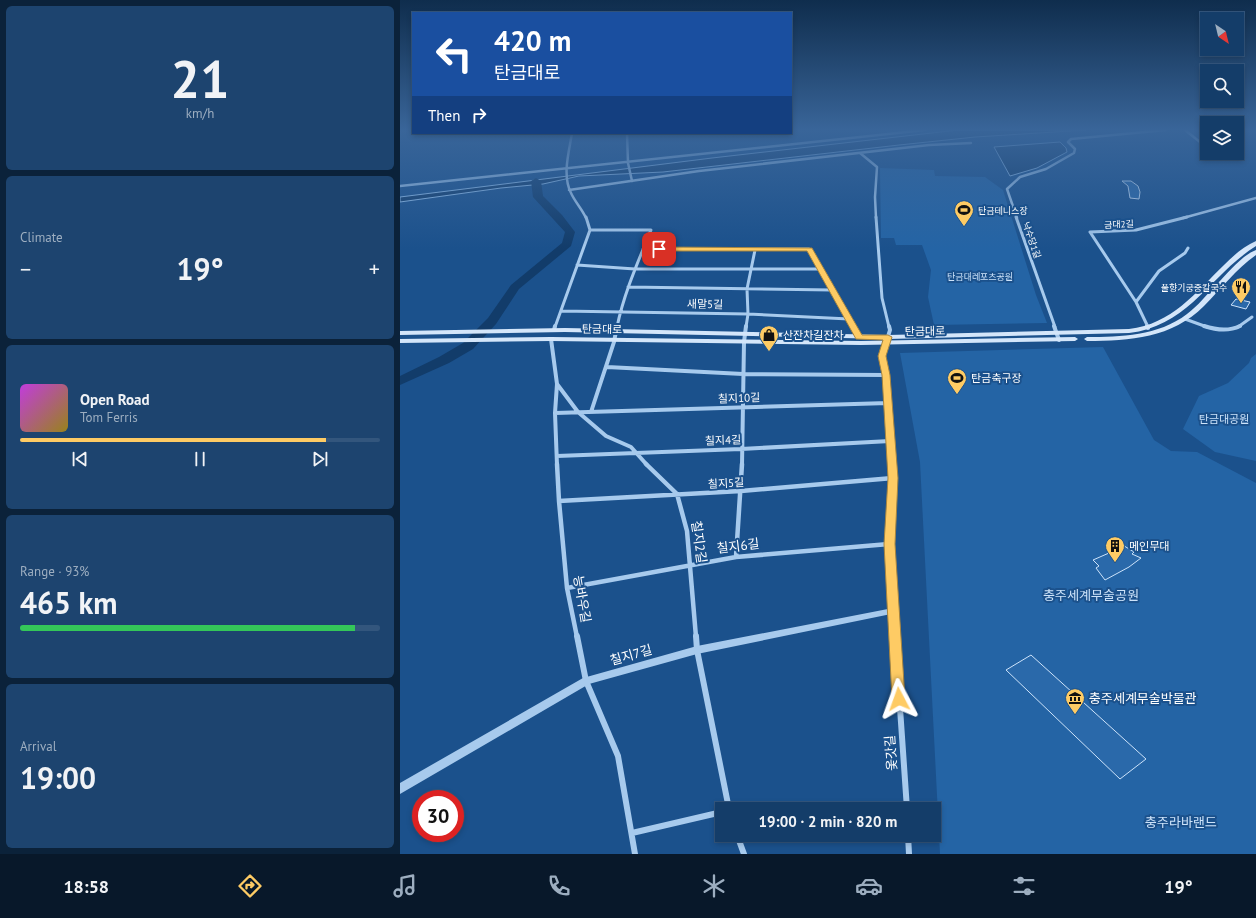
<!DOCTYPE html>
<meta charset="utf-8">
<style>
body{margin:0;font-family:"PT Sans","Noto Sans KR",sans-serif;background:#1d446f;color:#f1f3f6;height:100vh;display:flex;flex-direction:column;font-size:15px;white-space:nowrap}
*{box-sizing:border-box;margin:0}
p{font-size:13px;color:#9daec0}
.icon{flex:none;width:22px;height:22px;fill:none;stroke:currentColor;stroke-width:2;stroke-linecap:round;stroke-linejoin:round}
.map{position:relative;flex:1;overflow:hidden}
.panel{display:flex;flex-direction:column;gap:6px;padding:6px;background:#0b223a;width:400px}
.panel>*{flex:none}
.banner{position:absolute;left:12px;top:12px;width:380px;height:122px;border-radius:0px;box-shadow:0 2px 6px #0003,0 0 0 1px #33567d;background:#1a4fa0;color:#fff;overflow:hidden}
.needle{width:26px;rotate:145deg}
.controls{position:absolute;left:800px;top:12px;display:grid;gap:8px}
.controls a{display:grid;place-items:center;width:44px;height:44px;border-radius:0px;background:#143d69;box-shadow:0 2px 6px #0003,0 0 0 1px #33567d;font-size:20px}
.speed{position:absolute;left:12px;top:790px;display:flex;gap:8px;font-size:20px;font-weight:700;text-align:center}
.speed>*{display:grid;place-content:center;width:52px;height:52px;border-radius:50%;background:#143d69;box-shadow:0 2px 6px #0003,0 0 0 1px #33567d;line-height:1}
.speed .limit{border:6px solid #d22;background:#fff;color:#111}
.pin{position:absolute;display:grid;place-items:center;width:34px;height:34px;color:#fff;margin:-17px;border-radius:8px;box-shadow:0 2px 6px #0006}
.me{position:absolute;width:44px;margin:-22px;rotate:356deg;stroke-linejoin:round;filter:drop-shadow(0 0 3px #0008)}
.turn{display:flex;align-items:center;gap:14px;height:84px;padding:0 16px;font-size:18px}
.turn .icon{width:52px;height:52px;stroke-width:2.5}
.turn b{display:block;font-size:28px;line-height:34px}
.then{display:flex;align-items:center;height:38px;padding:0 16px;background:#0003;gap:8px;font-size:15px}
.big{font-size:30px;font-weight:600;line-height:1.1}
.panel .tile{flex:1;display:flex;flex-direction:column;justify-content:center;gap:6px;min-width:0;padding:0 14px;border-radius:6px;background:#1d446f}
.panel .dial{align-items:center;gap:0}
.dial b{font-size:52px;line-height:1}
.song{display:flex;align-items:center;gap:12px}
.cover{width:48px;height:48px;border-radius:6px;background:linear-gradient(135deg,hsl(290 70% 55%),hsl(50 70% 35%))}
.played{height:4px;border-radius:2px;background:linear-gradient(90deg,#fecb64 85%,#33567d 85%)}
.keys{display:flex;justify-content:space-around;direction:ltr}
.heat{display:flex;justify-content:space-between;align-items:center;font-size:22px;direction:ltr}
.charge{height:6px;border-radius:3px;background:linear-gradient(90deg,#34c759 93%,#33567d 0)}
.trip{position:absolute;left:315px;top:802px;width:226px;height:40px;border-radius:0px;background:#143d69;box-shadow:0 2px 6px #0003,0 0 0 1px #33567d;font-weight:600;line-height:40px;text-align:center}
.tabs{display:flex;height:64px;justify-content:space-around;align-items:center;background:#08182a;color:#9daec0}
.tabs .icon{width:28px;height:28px}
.tabs .active{color:#fecb64}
.tabs b{font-size:18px;color:#f1f3f6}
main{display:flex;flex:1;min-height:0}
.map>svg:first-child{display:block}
</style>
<main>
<section class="panel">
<div class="tile dial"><b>21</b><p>km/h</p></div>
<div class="tile"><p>Climate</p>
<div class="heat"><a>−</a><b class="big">19°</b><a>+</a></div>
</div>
<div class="tile">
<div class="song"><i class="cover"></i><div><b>Open Road</b><p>Tom Ferris</p></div></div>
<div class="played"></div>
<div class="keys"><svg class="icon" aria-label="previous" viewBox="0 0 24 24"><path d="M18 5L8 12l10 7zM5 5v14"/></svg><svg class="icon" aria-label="pause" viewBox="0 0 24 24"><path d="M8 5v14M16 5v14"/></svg><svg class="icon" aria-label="next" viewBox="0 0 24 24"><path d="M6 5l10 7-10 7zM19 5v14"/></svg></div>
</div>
<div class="tile"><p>Range · 93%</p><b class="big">465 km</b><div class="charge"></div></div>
<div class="tile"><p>Arrival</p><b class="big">19:00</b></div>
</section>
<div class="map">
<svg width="856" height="854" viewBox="0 0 856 854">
<rect width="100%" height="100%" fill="#1b518c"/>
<path fill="#2464a5" d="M480 168 534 170 535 176 585 177 603 190 636 295 647 323 534 325 528 297 531 270 522 245H496L494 238H481Z
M703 347 754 440 771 451 797 452 856 483V854H540L520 462 500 353Z
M856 354V461L815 452 783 429 799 396 828 383 849 363 851 358Z"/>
<path fill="#123c6a" stroke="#9ac5ef" d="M558 130H686L575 137 499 145 263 172 179 176 143 184 101 188 0 202V197L312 158Z
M660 142 666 148 667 152 637 168 610 176 594 147Z"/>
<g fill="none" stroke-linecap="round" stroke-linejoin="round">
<path fill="#123c6a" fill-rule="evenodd" d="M136 178 141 181 143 196 162 215 175 232 171 246 119 289 96 324 73 349 49 363 0 385V376L39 357 63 343 88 318 111 285 162 243 165 232 133 197 131 181Z"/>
</g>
<path fill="#2a69aa" stroke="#cde3fa" d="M722 181H731L738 186 740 192 739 199 730 198 728 186Z
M836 299 850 302 846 309 831 305Z
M721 544 734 552 732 554 741 558 729 567 705 580 696 568 699 566 693 560 709 553Z
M631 655 746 759 720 779 606 670Z"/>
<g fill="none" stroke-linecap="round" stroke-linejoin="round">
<path stroke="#a7caed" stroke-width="2.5" d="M785 130 805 146
M172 133C169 152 162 175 171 193 175 202 182 209 186 218
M227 133 228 163 232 181
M460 153 477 167 475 197 476 218
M0 186 525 130
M169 190 299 171 529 145 571 143
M617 218 607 189 620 177 646 169 674 153 675 149 668 142 671 139 766 130
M783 218 856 198"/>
<path stroke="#a7caed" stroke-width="3" d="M476 217 482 298 489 327
M616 217 655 327
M190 230H251C238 262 224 293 217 327
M243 249H409L453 327
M177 265 235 269H421
M228 287 432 290
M736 302 759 271 785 253 788 248
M161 311 348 314 449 319
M785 319 807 327
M155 327 190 230 186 217
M346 327 348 314 347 289 355 250
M748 327 736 302 690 232 736 230 787 217
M838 327 852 317"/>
<path stroke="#a7caed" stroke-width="4" d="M453 326 459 337
M489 326 490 330 482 356 486 375 492 465
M654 326 659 340
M747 326 748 328
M804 326C816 330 828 332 840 326
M154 330 155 326
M151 339 157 384 155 413 157 465
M207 367 343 374 486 375
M157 384 178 412 206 436 231 447 247 465
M191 412 214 342 217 326
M155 413 488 403
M157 456 341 449 490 441
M342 465 344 342 346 326"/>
<path stroke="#a7caed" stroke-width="4.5" d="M157 464 159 501 167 588 177 637
M246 464 277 494 287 531 296 637
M492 464 493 478 489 544 495 637
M159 501 341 491 493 478
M336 557 342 464
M167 588 336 557 489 544"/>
<path stroke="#a7caed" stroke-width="6" d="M177 636 186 681 218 756 235 854
M296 636 297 650 329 809
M495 636 507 809
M232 833 322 812
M337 835 344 854
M508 835 509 854"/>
<path fill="#a7caed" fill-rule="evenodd" d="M493 608 496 609 498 611 496 613 297 654 189 684 0 794V783L183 678 297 646Z"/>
<path fill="#d4e6fa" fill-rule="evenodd" d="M856 241V246C810 275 789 326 729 333L488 339 165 332 0 335V331L165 328 488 335 729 329C772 324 795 293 824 265 833 256 844 246 856 241Z
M856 250V255C836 269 821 289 804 306 772 338 730 341 687 341L684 339 687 337C721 337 758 336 787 314 798 306 807 294 817 284 828 273 841 256 856 250Z
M151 337 461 341 675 337 678 339 675 341 461 345 151 341 0 343V339Z"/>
</g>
<linearGradient id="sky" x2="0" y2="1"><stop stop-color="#0f2d4d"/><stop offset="0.52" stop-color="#396599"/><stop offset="1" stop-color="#396599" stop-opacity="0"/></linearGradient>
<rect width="856" height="249" fill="url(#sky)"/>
<path fill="#fecb64" stroke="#a58441" d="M259 247 412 248 462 335H488L492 337 486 356 490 375 498 478 495 544 505 699 503 703 499 705 494 703 492 699 484 544 488 478 482 375 478 356 483 340 456 339 407 251H257L256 249Z"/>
<defs>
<symbol id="stadium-pin" viewBox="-11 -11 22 30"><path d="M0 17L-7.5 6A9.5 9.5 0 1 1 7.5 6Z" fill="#fecb64" stroke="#1b518c"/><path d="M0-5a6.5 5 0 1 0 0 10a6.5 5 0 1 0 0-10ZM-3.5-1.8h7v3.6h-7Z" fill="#111"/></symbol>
<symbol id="restaurant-pin" viewBox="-11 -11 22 30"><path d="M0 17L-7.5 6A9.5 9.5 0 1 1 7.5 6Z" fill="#fecb64" stroke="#1b518c"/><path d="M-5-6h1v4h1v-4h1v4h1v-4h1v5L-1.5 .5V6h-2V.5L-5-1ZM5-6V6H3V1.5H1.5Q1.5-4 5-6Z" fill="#111"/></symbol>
<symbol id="shop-pin" viewBox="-11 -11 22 30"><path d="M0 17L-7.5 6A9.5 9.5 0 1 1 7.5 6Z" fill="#fecb64" stroke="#1b518c"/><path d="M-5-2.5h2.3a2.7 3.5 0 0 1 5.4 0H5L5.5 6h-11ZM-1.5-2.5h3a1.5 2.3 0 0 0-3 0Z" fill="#111"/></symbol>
<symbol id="building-pin" viewBox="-11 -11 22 30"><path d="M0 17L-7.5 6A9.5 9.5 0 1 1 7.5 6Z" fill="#fecb64" stroke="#1b518c"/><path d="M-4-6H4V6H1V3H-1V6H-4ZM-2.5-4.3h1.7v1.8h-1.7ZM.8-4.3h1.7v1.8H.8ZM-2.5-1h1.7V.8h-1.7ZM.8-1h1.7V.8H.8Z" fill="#111"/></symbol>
<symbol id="museum-pin" viewBox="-11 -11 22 30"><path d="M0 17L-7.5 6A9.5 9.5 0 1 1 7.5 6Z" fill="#fecb64" stroke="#1b518c"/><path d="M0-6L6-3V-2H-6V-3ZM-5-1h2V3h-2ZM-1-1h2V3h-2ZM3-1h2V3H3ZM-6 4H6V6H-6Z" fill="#111"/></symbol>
</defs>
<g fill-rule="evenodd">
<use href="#stadium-pin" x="553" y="199" width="22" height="30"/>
<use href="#restaurant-pin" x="830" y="276" width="22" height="30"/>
<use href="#shop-pin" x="358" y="324" width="22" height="30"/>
<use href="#stadium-pin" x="546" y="367" width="22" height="30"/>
<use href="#building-pin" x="704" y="535" width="22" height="30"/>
<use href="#museum-pin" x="664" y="687" width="22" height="30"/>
</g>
<g text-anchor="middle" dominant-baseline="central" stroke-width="4" stroke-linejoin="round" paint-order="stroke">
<g font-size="9" fill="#fff" stroke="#1b518c" text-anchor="start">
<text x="578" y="210">탄금테니스장</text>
<text x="827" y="287" text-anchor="end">풀향기궁중칼국수</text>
</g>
<g font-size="9" fill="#fff" stroke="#1b518c">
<text transform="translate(719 224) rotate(-3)">금대2길</text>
<text transform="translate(632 240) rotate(71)">낙수당1길</text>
</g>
<g font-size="9" fill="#cde3fa" stroke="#1b518c">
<text x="580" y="276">탄금대레포츠공원</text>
</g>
<g font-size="11" fill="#fff" stroke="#1b518c">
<text transform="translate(305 304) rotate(1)">새말5길</text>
<text transform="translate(202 329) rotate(1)">탄금대로</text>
<text transform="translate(525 331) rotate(-1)">탄금대로</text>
<text transform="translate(339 398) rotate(-2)">칠지10길</text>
<text transform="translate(323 440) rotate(-2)">칠지4길</text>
<text transform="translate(326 483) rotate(-3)">칠지5길</text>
</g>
<g font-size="11" fill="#fff" stroke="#1b518c" text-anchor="start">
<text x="383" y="335">산잔차길잔차</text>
<text x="571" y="378">탄금축구장</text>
<text x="729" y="546">메인무대</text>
</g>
<g font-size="11" fill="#cde3fa" stroke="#1b518c">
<text x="824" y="419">탄금대공원</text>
</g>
<g font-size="13" fill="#fff" stroke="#1b518c">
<text transform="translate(299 542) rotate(82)">칠지2길</text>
<text transform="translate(338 546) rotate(-7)">칠지6길</text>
<text transform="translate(182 599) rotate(80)">능바우길</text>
<text transform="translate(231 655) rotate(-16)">칠지7길</text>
<text transform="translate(491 753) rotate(-94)">옻갓길</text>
</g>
<g font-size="13" fill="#cde3fa" stroke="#1b518c">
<text x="691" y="595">충주세계무술공원</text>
<text x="781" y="822">충주라바랜드</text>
</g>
<g font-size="13" fill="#fff" stroke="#1b518c" text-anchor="start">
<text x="689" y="698">충주세계무술박물관</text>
</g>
</g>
</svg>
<div class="controls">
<a><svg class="needle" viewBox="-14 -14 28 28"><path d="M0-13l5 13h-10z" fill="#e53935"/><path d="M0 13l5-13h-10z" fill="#9daec0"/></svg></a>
<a><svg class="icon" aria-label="search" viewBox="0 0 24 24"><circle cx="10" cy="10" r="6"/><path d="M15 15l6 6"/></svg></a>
<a><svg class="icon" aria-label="layers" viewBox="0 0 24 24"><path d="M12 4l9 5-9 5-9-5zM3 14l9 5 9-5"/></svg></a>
</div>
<div class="speed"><div class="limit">30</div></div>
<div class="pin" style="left:259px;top:249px;background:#d93025"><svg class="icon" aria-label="arrive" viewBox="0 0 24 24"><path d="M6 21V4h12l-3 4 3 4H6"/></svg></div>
<svg class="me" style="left:499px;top:699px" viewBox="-20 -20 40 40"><path d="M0-17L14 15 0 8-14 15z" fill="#fecb64" stroke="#fff" stroke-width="4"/></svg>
<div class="trip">19:00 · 2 min · 820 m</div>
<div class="banner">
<div class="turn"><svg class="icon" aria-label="left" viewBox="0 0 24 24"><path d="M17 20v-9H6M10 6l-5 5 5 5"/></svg><div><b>420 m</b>탄금대로</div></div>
<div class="then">Then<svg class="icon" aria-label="right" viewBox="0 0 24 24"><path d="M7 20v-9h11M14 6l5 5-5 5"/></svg></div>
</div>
</div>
</main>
<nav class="tabs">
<b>18:58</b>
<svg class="icon active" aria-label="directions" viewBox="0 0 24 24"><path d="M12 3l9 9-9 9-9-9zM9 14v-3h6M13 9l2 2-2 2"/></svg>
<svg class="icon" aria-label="music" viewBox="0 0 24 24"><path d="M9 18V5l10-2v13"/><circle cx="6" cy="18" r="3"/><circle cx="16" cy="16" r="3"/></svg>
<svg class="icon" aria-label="phone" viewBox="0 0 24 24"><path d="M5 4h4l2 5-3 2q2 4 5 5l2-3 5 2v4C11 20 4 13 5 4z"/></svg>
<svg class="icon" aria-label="climate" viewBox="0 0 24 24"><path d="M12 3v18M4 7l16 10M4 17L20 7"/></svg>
<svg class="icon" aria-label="car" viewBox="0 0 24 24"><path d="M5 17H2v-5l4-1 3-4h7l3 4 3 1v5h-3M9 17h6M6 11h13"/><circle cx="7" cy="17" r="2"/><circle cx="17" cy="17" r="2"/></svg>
<svg class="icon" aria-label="filters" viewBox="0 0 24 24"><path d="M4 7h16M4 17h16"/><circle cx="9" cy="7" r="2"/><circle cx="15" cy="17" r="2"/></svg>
<b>19°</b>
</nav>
